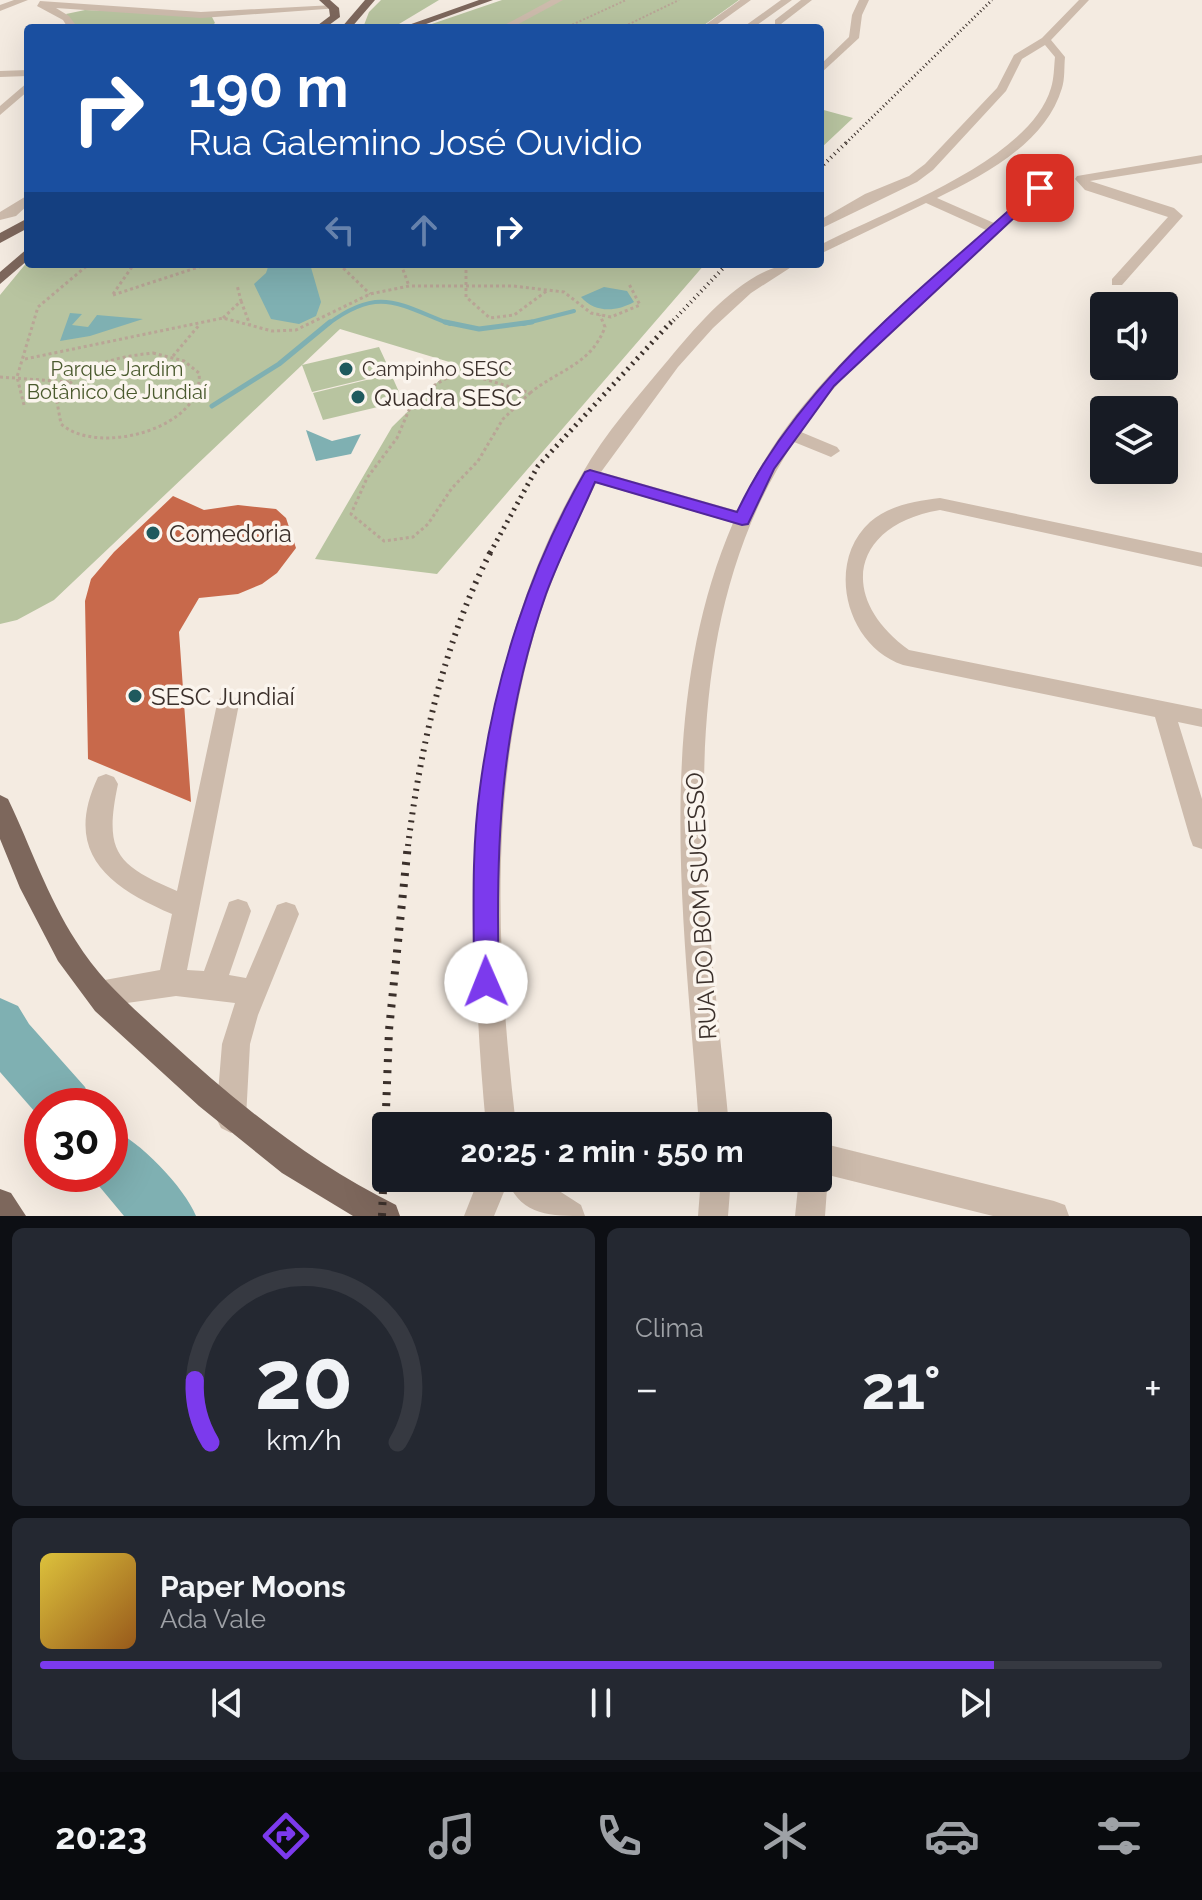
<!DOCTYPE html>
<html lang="pt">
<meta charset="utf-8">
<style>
body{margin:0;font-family:Raleway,sans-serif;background:#242831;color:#f1f3f6;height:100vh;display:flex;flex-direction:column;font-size:30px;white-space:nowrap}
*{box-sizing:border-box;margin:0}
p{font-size:26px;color:#9ea1a6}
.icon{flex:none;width:44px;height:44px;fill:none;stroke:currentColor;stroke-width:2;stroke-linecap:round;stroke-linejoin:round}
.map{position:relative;height:1216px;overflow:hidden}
.sheet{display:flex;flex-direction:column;gap:12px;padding:12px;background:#0d0f14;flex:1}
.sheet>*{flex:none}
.top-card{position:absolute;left:24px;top:24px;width:800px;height:244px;border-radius:8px;box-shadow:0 8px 32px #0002;background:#1a4fa0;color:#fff;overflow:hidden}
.buttons{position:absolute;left:1090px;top:292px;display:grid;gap:16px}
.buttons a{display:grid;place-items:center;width:88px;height:88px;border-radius:8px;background:#171b24;box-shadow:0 8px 32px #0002;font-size:40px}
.speed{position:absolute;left:24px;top:1088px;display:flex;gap:16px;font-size:40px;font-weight:700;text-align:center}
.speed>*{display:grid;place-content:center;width:104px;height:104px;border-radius:50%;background:#171b24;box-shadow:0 8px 32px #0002;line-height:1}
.speed .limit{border:12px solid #d22;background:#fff;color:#111}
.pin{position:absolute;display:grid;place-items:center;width:68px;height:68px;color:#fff;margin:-34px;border-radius:16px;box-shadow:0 4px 12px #0006}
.me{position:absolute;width:88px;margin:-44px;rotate:359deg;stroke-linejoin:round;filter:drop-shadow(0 0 6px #0008)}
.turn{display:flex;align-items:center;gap:28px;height:168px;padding:0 32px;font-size:36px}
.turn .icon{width:104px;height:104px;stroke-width:2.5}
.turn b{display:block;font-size:56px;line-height:68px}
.lanes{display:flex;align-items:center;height:76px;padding:0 32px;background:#0003;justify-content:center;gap:40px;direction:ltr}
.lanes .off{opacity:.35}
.big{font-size:60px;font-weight:700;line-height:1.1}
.sheet .tile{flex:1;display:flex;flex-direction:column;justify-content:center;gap:12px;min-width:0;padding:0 28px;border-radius:12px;background:#242831}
.sheet .dial{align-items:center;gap:0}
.dial svg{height:208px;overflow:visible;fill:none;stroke:#363941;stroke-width:7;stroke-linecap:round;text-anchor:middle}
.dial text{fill:#f1f3f6;stroke:none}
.song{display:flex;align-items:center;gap:24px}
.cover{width:96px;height:96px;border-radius:12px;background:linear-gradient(135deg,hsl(50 70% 55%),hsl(30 70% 35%))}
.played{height:8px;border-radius:4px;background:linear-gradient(90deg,#7c3aed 85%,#363941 85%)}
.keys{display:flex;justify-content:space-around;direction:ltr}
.heat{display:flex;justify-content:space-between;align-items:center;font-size:44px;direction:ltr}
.sheet .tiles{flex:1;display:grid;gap:12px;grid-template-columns:1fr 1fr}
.tile:last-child{grid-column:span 2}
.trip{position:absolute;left:372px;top:1112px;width:460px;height:80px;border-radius:8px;background:#171b24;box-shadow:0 8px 32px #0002;font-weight:700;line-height:80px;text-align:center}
.dock{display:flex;height:128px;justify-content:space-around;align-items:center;background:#090b0e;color:#9ea1a6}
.dock .icon{width:56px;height:56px}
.dock .on{color:#7c3aed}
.dock b{font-size:36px;color:#f1f3f6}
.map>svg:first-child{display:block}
</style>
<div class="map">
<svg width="1202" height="1216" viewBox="0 0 1202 1216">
<rect width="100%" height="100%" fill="#f4ebe1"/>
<path fill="#b8c4a0" d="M381 0H439L399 24 364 25 369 12Z
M502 0H739L700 28H420Z
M85 10 211 15 215 23 209 28H75L66 14Z
M820 109 853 118 820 149Z
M28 261V264H705L437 574 315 559 392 427 456 364 340 329 54 600 17 620 0 624V295Z
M379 347 391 373 312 392 302 365Z
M391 374 403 401 323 420 313 393Z"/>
<path fill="#7fb0b2" d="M269 264H310L321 302 316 316 299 324 271 319 254 284 266 273Z
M604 287 627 291 634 302C616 312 595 313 581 297Z
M70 313 82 314 72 325 88 327 97 315 143 319 90 336 60 341Z
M306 430 332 441 361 434 351 454 316 461Z"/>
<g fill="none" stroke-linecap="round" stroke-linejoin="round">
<path stroke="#7fb0b2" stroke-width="4" d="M328 324C379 286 398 304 450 324
M523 324 574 311"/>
<path stroke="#7fb0b2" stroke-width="5" d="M445 322 479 329 532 322
M212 406 279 364 330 322"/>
<path fill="#7fb0b2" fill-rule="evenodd" d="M0 998 18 1006 29 1024 85 1087 93 1106H42V1120L0 1072Z
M110 1128C139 1140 185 1188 196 1216H124L89 1174H110Z"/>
</g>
<path fill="#c8694b" d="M173 496 204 510 238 505 276 509 286 518 296 548 277 573 262 584 238 594 199 598 179 632 191 802 88 759 85 601 91 579 114 552Z"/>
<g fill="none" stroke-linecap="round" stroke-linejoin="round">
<path stroke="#b9a596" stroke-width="2" stroke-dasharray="2 2" stroke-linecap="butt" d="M565 28 626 0
M621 28 679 0"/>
<path stroke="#b9a596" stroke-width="3" stroke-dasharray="3 3" stroke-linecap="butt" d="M339 264 370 294
M401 264 409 286
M466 264V297L490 318 514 315 548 290
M113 294 134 264
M113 295 208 264
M241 301 250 325
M223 318 241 301 237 285
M153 353 184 361 199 373C205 428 98 457 61 424L57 402C75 365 115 357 153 353Z
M173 356 200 324
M25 359 223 318 272 331 296 330 370 294 409 286H513L564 292 591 313 611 317 640 305 629 284
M454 374 471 375 530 393 503 419 478 461 452 488 428 524 413 537 384 541 351 514 367 478 397 438 409 410 433 386Z
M0 377 69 382
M530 393C558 370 591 365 605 327L600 315
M24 405 17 377 38 307 89 264"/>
<path fill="#cdbbac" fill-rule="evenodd" d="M14 0H28L0 11V5Z
M551 0H563L511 28H499Z
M740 0H751L712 28H701Z
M781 0H792L753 28H742Z
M801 0H812L781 24H775V20Z
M859 0H869L862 15 859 38 820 74V65L849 37 852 15Z
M1079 0H1089L1051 40 1065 57C1064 67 1065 79 1062 88 1046 143 984 175 937 198L994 223 1036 185 1046 188 853 367 821 403 801 432 837 447 840 451 831 457 794 442C662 642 708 901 729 1126H699C685 928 652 711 733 523L596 483C572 532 549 582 534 635 488 796 497 962 516 1126H486C465 901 466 675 582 474 605 433 639 395 669 359 698 324 748 264 796 264L751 293 713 328 678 367 601 472 738 511C789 393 892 315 986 230L926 203 820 254V245C885 211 1029 162 1051 88 1054 79 1054 67 1055 57L1045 45 1022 59 1006 91 933 170 917 182 820 229V220L865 194 909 176 925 164 997 88 1014 55 1042 38Z
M40 1 201 12 334 5 339 8 201 18 56 8 69 16 78 28H68L63 20 37 6Z
M28 70V76L0 77V71Z
M28 82V91L0 115V106Z
M1202 155V163L1090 181 1174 208 1183 216 1122 285H1112V279L1168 217 1085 190 1075 179 1077 176Z
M28 195V205L16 216 0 220V212Z
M940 498 1202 553V567L940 510C851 525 837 598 909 650L1202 709V727L1178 722 1202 799V849L1193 846 1190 838 1155 717 903 665C846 646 825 563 870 522 889 505 917 501 940 498Z
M228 695 236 698 239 704 187 970 204 971 229 902 238 899 247 902 251 911 229 975 246 978 277 905 286 902 295 905 299 914 258 1015 250 1044 246 1118 241 1128 231 1133 221 1128 216 1118 222 1044 235 1003 176 996 99 1007 90 1003 86 994 90 985 99 981 160 970 172 914C109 887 62 853 98 777L106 774 114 777 118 784C104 851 115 865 177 891L217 704 220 698Z
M825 1144 1054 1201 1065 1205 1069 1216H993L828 1175 825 1216H795L799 1178H818V1147Z
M479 1178H539L581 1205 585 1216C552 1216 522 1216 508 1182L494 1216H464Z
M701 1178H731L728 1216H698Z"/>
<path fill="#7d675c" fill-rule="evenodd" d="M319 0H330L339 8 340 17 325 28H314L330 16 329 9Z
M365 0H375L351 28H341Z
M479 0H493L415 28H400Z
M28 218V228L0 243V233Z
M28 248V260L0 284V272Z
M0 795 8 799C31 847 47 896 76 941 100 980 132 1007 166 1038 237 1103 309 1162 396 1205L400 1216H353L282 1173 199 1106 95 1011 58 961 20 888 0 839Z
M0 1189 11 1193 26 1216H0Z"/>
<path stroke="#3b302b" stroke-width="3" stroke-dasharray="1 3" stroke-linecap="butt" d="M846 143 992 0"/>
<path stroke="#3b302b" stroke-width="4" stroke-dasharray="1 4" stroke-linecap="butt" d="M820 168 848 141
M670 324 727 264"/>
<path stroke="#3b302b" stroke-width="5" stroke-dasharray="2 5" stroke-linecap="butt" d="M490 553 538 466 671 322"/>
<path stroke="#3b302b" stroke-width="6" stroke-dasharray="2 6" stroke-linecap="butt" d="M408 846C420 748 445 639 491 551"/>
<path stroke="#3b302b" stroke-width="8" stroke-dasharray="3 8" stroke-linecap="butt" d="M382 1216 389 1030 408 844"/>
</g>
<path fill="#7c3aed" stroke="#51269a" stroke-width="2" d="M1036 186 1046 188 834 386 774 469 748 524 742 525 595 482C579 519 560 556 546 594 500 725 495 845 499 982L495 991 486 995 478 991 474 982C474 918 471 852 480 788 494 679 530 567 585 472L590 470 737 512C801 377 928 285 1036 186Z"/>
<g fill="#1f5a5e" stroke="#fbf5ee" stroke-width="3">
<circle cx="346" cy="369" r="8"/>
<circle cx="358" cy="397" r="8"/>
<circle cx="153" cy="533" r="8"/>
<circle cx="135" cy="696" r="8"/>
</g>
<g text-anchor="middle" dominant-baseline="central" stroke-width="7" stroke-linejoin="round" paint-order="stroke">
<g font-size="20" fill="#4a5a2e" stroke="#fbf5ee">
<text x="117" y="369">Parque Jardim<tspan x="117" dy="23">Botânico de Jundiaí</tspan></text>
</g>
<g font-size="20" fill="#3b302b" stroke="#fbf5ee" text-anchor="start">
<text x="362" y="369">Campinho SESC</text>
</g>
<g font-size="24" fill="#3b302b" stroke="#fbf5ee" text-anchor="start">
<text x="374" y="397">Quadra SESC</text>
<text x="169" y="533">Comedoria</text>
<text x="151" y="696">SESC Jundiaí</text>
</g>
<g font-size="24" fill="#3b302b" stroke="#fbf5ee">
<text transform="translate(701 906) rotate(-93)">RUA DO BOM SUCESSO</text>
</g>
</g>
</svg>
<div class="buttons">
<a><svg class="icon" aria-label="sound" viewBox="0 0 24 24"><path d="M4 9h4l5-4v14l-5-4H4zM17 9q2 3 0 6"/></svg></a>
<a><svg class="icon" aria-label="layers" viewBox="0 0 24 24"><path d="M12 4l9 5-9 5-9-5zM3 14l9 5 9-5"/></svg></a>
</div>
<div class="speed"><div class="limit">30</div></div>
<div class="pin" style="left:1040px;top:188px;background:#d93025"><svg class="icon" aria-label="arrive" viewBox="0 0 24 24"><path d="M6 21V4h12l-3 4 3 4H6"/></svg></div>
<svg class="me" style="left:486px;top:982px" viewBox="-20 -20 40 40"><circle r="19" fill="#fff"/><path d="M0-13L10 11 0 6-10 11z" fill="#7c3aed"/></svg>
<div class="trip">20:25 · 2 min · 550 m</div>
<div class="top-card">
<div class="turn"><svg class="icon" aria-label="right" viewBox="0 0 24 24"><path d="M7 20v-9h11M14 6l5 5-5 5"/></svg><div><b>190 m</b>Rua Galemino José Ouvidio</div></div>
<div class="lanes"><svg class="icon off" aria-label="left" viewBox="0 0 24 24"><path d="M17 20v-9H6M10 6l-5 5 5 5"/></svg><svg class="icon off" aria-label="ahead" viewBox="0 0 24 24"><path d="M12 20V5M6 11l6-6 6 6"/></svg><svg class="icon" aria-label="right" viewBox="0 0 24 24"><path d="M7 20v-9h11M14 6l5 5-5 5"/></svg></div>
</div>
</div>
<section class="sheet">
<div class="tiles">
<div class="tile dial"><svg viewBox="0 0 100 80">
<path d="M14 69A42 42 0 1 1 86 69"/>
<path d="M14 69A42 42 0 0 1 8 45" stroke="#7c3aed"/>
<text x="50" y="56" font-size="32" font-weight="700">20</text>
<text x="50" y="72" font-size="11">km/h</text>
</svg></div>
<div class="tile"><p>Clima</p>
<div class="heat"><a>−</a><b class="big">21°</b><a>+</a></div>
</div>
<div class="tile">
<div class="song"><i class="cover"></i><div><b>Paper Moons</b><p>Ada Vale</p></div></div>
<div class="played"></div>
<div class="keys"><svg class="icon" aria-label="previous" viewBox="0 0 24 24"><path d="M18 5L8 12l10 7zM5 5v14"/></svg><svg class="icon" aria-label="pause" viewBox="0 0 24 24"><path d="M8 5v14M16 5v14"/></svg><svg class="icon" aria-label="next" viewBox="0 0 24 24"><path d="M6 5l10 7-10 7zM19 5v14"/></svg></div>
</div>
</div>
</section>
<nav class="dock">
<b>20:23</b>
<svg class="icon on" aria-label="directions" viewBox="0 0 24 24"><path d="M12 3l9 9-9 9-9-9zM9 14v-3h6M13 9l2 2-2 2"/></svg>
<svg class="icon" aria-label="music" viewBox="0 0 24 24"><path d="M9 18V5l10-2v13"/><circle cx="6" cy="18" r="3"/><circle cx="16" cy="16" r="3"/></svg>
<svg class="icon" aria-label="phone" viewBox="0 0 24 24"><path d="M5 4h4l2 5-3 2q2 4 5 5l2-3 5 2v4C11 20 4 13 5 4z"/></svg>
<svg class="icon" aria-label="climate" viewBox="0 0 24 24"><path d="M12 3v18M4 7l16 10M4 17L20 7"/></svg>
<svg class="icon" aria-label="car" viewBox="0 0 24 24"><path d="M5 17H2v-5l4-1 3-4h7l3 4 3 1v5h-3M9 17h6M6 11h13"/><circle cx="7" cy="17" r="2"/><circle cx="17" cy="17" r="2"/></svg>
<svg class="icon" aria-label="filters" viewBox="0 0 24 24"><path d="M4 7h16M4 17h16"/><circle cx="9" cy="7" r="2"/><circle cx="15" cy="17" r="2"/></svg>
</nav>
